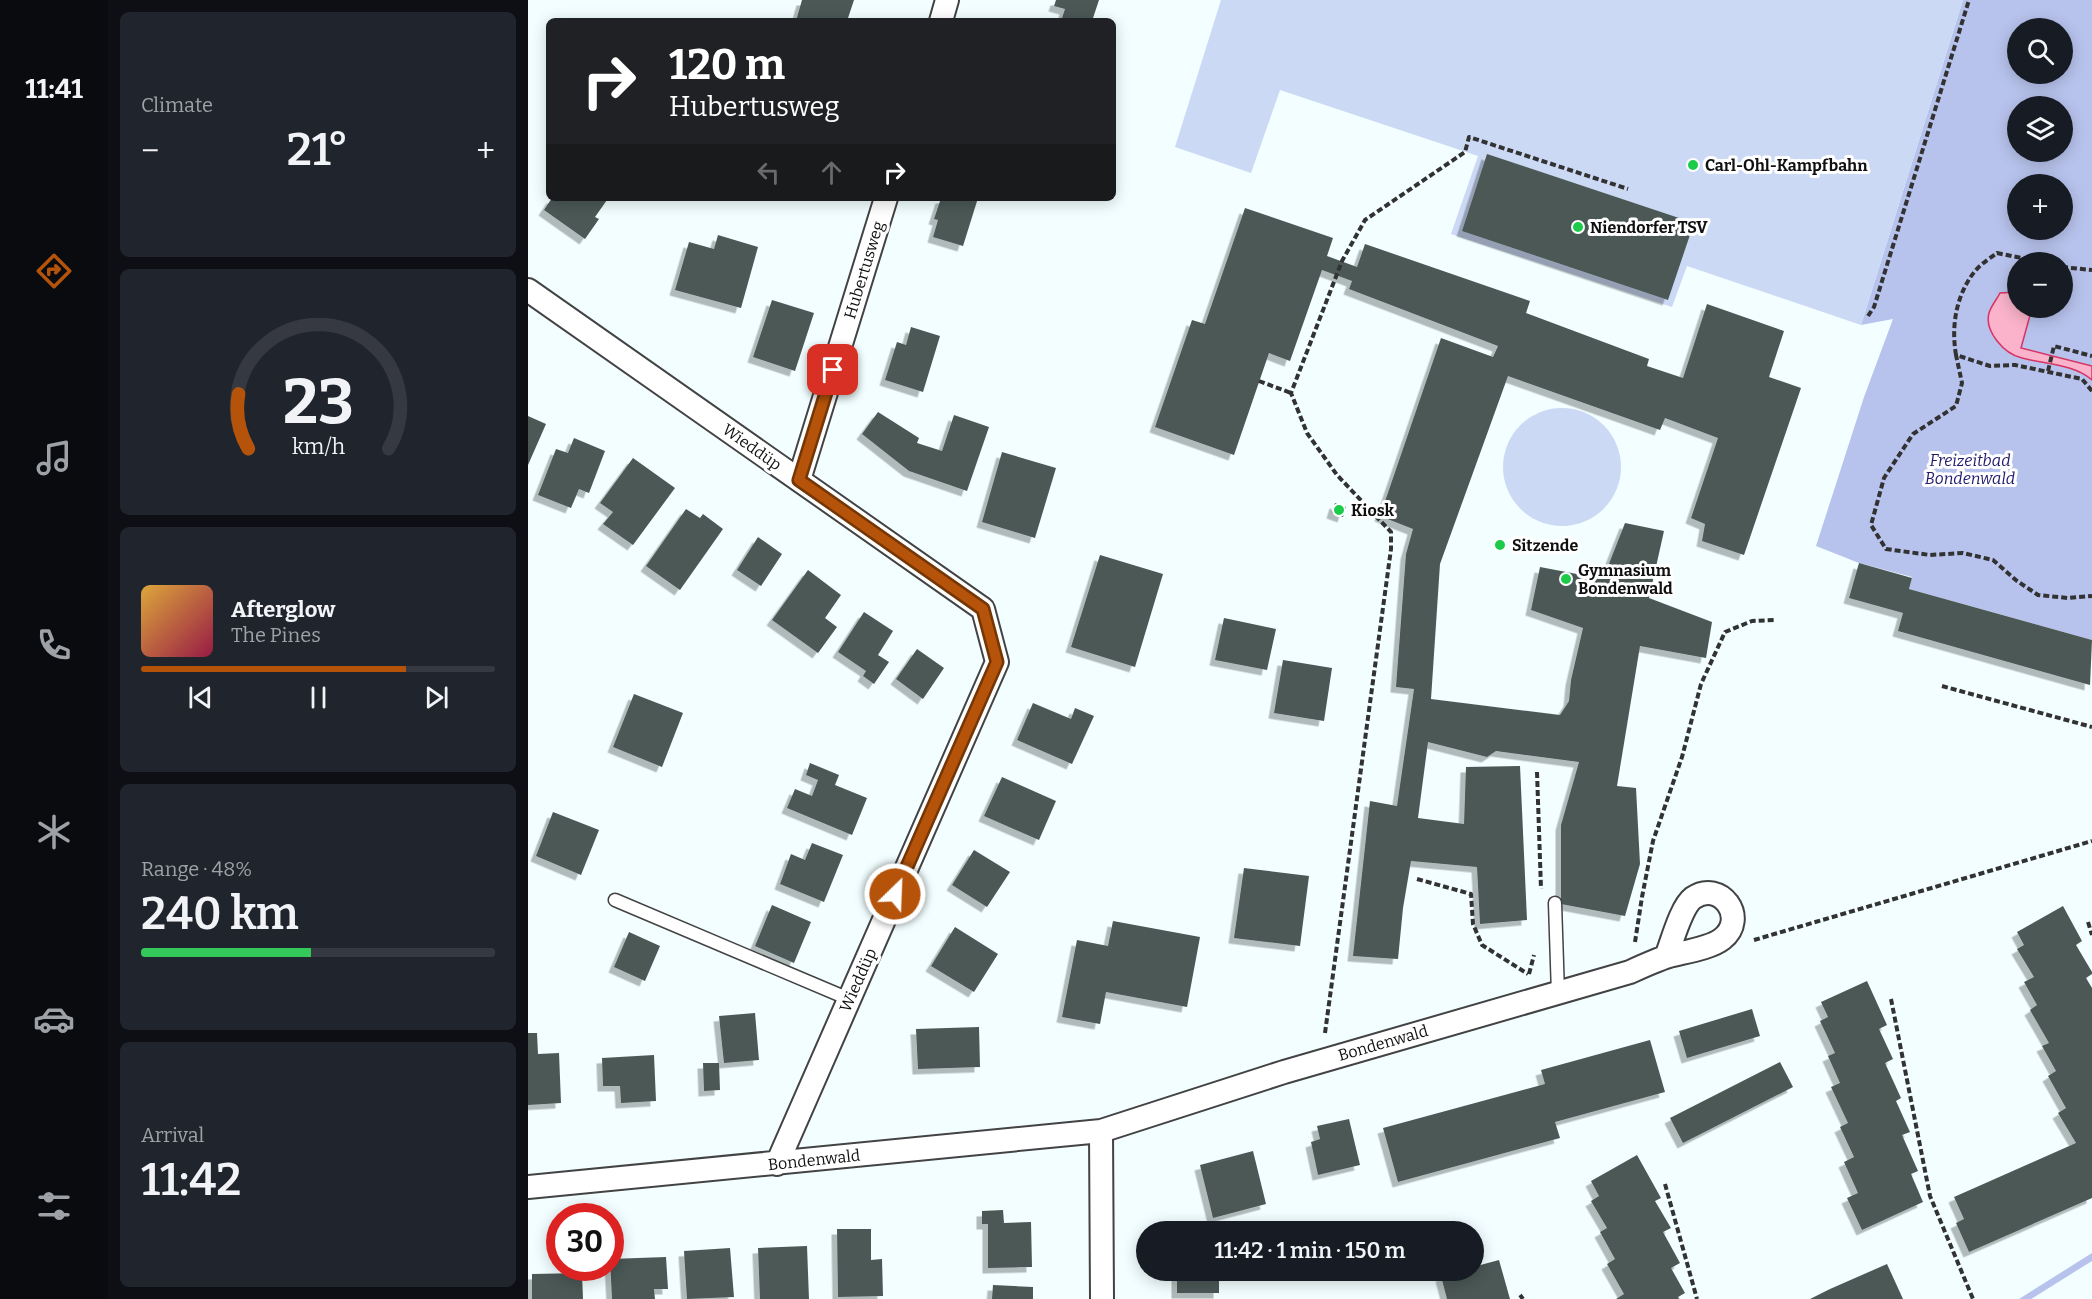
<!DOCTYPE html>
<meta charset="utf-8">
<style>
body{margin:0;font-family:Bitter,serif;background:#20242c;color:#f1f3f6;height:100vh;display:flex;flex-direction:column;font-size:22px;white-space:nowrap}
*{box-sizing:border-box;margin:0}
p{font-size:20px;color:#9ea1a6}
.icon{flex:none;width:33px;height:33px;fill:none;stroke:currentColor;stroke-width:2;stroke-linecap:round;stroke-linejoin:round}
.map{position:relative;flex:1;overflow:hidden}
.side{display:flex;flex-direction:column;gap:12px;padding:12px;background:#0d0f14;width:420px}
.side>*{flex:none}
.top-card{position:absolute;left:18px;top:18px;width:570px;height:183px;border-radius:9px;box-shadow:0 3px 15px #0003;background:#202124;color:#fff;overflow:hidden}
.controls{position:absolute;left:1479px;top:18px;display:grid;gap:12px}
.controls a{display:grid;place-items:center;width:66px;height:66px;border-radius:50%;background:#171b24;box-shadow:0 3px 15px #0003;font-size:30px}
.speed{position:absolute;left:18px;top:1203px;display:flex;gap:12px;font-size:30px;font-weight:700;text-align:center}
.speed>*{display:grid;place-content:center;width:78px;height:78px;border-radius:50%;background:#171b24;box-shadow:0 3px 15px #0003;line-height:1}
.speed .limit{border:9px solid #d22;background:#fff;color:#111}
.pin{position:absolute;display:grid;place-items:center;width:51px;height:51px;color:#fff;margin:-26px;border-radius:12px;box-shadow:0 3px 9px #0006}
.me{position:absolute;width:66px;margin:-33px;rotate:24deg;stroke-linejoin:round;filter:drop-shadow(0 0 4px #0008)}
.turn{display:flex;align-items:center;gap:21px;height:126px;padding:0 24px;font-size:27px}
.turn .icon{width:78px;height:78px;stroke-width:2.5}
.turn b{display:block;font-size:42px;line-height:51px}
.lanes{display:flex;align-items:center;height:57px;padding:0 24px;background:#0003;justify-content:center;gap:30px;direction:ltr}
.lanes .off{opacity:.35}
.big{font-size:45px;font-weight:600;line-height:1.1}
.side .widget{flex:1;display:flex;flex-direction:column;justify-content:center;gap:9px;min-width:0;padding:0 21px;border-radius:9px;background:#20242c}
.side .dial{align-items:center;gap:0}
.dial svg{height:156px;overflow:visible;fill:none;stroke:#363941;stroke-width:7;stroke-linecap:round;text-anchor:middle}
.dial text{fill:#f1f3f6;stroke:none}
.song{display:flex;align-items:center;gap:18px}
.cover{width:72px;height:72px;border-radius:9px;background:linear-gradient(135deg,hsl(40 70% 55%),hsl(340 70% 35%))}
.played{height:6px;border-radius:3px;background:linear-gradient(90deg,#b45309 75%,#363941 75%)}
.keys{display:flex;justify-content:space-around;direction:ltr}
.heat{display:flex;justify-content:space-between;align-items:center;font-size:33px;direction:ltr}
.charge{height:9px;border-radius:4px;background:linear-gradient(90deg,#34c759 48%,#363941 0)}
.trip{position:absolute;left:608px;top:1221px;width:348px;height:60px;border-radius:30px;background:#171b24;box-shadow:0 3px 15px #0003;font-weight:600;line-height:60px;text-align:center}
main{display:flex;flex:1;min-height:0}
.menu{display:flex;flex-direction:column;width:108px;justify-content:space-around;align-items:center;background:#090b0e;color:#9ea1a6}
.menu .icon{width:42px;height:42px}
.menu .active{color:#b45309}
.menu b{font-size:27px;color:#f1f3f6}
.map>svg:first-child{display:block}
</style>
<main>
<nav class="menu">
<b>11:41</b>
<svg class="icon active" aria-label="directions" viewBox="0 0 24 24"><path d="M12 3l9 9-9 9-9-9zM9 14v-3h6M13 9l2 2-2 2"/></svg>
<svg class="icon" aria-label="music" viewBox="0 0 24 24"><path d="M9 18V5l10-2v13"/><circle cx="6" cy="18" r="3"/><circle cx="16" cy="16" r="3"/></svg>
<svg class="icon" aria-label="phone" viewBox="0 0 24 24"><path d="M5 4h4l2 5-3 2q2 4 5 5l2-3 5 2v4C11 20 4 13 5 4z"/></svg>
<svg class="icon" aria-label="climate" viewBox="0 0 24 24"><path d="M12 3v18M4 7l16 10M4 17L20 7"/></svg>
<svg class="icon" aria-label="car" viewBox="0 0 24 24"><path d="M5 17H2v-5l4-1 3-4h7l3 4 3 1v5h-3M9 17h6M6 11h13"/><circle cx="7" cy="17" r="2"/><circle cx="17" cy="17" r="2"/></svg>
<svg class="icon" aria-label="filters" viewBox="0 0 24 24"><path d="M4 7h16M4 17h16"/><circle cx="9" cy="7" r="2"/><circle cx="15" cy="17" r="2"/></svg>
</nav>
<section class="side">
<div class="widget"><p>Climate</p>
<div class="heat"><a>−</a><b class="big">21°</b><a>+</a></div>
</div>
<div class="widget dial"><svg viewBox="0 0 100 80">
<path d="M14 69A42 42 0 1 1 86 69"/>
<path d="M14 69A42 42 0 0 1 9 41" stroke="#b45309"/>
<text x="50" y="56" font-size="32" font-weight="700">23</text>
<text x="50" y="72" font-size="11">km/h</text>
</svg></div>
<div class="widget">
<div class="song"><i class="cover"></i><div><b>Afterglow</b><p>The Pines</p></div></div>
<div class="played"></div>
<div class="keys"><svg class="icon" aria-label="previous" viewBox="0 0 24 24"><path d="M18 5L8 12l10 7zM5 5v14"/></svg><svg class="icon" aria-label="pause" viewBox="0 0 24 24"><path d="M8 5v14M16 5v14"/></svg><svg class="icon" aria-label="next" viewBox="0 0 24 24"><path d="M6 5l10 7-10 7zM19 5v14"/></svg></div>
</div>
<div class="widget"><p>Range · 48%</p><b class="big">240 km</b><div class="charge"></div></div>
<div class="widget"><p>Arrival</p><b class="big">11:42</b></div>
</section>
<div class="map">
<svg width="1564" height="1299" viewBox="0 0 1564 1299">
<defs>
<filter id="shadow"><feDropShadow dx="-5.5" dy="5.5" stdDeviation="0" flood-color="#0004"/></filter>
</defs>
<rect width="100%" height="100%" fill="#f2feff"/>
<path fill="#b8c3ed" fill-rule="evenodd" d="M1435 0H1564V640L1381 589 1384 577 1331 563 1288 546 1336 397 1365 319 1333 325ZM1490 28H1534V74H1490ZM1490 106H1534V152H1490ZM1490 184H1534V230H1490ZM1490 262H1534V308H1490Z
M1564 1253V1261L1503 1299H1491Z"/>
<path fill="#cbd9f4" d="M693 0H1435L1333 325 1159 266 1144 307 923 234 950 156 752 90 723 173 647 147Z
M975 467a59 59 0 1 1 118 0a59 59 0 1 1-118 0Z"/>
<path fill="#fab3ca" stroke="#d73464" stroke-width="1.5" d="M1489 292 1490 308H1504L1493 348 1564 366V380C1546 364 1516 364 1494 358 1476 354 1456 331 1461 313 1463 306 1469 299 1472 293Z"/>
<path fill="#4b5955" filter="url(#shadow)" d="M274 0H326L319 21H268Z
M528 0H571L564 21H533L537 9 526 6Z
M959 154 1166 223 1140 300 934 231Z
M24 198H76L79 200 67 217 71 219 57 239 16 210Z
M413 198H450L435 246 405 237 410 220 406 219Z
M717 208 805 238 799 256 829 267 837 244 1002 301 998 313 1121 359 1119 366 1155 378 1179 304 1256 331 1241 377 1273 388 1216 555 1174 541 1177 524 1163 518 1190 438 1137 418 1132 430 980 376 912 564 903 699 1032 715 1041 701 1043 680 1055 628 1003 610 1012 567 1075 579 1097 523 1136 531 1121 598 1184 622 1178 658 1112 646 1089 786 1108 788 1112 864 1097 916 1033 904V825L1051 762 968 751 959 757 900 742 890 818 936 824 938 767 992 766 999 920 952 924 949 867 883 861 875 908 870 959 825 956 842 801 869 806 886 689 868 687 878 554 885 529 852 516 913 338 965 357 970 346 821 289 824 281 794 270 762 361 741 353 706 455 627 427 664 320 677 324Z
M190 235 230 247 213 308 147 290 161 242 186 249Z
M244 300 286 313 267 371 225 357Z
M383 327 412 336 395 392 357 380 369 342 378 345Z
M350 412 391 438 389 443 414 451 426 415 461 427 439 491 381 471 334 434Z
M0 416 18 424 0 465Z
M46 438 77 451 61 493 51 489 43 508 10 495 28 449 40 453Z
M474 452 528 468 507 538 454 522Z
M105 458 147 488 105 545 75 524 85 512 72 503Z
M807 503 818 507 815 517 804 513Z
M158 509 172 518 175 514 195 529 152 590 118 566Z
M230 537 254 554 233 586 209 570Z
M572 555 635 574 607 667 543 647Z
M1331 563 1384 578 1381 589 1564 640 1562 685 1370 631 1375 613 1321 598Z
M280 570 313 595 297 618 309 627 290 653 244 620Z
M336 612 365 631 350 655 361 662 346 684 335 676 338 671 310 652Z
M696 618 748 629 739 670 687 660Z
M389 649 416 668 395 699 368 679Z
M755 660 804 668 796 721 746 713Z
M106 694 155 713 134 767 85 747Z
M505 703 543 719 547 708 566 716 544 764 489 740Z
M282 763 311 775 307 785 339 798 324 835 259 808 267 789 284 796 290 780 278 775Z
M474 777 528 801 511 840 456 816Z
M25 812 71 830 53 875 8 856Z
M284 843 315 855 296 902 252 884 263 854 277 860Z
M446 850 482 872 459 907 424 885Z
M716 868 781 876 772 946 706 938Z
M244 905 283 922 266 963 227 946Z
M1535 906 1554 941 1548 945 1564 972V974L1558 978 1564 988V1198L1441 1252 1428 1223 1436 1219 1426 1197 1548 1143 1530 1113 1538 1108 1520 1076 1528 1071 1514 1046 1521 1043 1502 1010 1509 1005 1496 982 1506 977 1489 949 1496 945 1489 932Z
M585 921 672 937 659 1007 578 992 572 1024 534 1017 549 940 580 946Z
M427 927 470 954 446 992 403 966Z
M101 932 132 946 117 981 86 967Z
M1339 981 1359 1025 1351 1029 1365 1059 1357 1063 1373 1098 1368 1101 1382 1132 1374 1135 1390 1171 1383 1174 1395 1202 1334 1230 1319 1198 1330 1193 1316 1162 1326 1157 1312 1127 1320 1123 1303 1087 1312 1083 1300 1056 1307 1053 1292 1021 1300 1017 1293 1002Z
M1224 1009 1232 1036 1159 1058 1151 1031Z
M227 1013 231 1060 196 1063 191 1016Z
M451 1027 452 1067 390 1069 388 1029Z
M0 1033H9L10 1054 31 1053 33 1103 0 1105Z
M1122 1040 1137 1092 1027 1122 1032 1138 870 1182 855 1128 1017 1084 1013 1070Z
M126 1055 128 1101 93 1103 92 1086H75L74 1058Z
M1252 1062 1265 1087 1155 1143 1142 1118Z
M175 1063H191L192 1090 176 1091Z
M821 1119 832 1165 790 1175 783 1142 792 1139 789 1126Z
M725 1151 738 1204 685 1218 672 1165Z
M1109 1155 1133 1198 1127 1201 1143 1228 1135 1232 1152 1263 1143 1268 1157 1293 1150 1297 1151 1299H1088L1096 1294 1079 1264 1087 1259 1072 1232 1079 1228 1063 1201 1071 1196 1063 1181Z
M475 1210 476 1223 503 1222 504 1267 460 1268V1224H454V1211Z
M309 1229H343V1260L354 1259 355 1296 310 1297Z
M279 1246 281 1299H232L230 1248Z
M202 1248 206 1297 159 1299 156 1251Z
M138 1257 140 1289H126L127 1299H84L82 1259Z
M971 1260 982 1299H919L913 1276 932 1270H945V1267Z
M1359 1264 1375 1299H1282L1302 1289Z
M649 1270H691V1293H649Z
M54 1273 55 1299H4V1274Z
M465 1285 505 1287V1299H464Z"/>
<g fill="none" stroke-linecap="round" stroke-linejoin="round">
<defs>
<path id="lane" d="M87 900 321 999
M1027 903 1030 994"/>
<path id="street" d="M413 21 419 0
M0 290 455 609 469 662 249 1164
M271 480 358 198
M573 1131 574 1299
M0 1187 573 1131 756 1072 1102 972C1115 966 1128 960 1141 956 1156 952 1183 948 1194 939 1221 918 1192 879 1165 898 1153 907 1144 942 1138 957"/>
</defs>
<use href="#lane" stroke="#434343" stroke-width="15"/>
<use href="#street" stroke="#434343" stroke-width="26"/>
<path stroke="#323232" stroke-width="4" stroke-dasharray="6 3" stroke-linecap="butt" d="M1534 267 1564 270
M1340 316 1346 307 1441 0
M1428 355C1423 326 1428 295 1447 271 1453 264 1462 258 1469 253L1513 262
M1520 371 1526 346 1564 356
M731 381 763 393
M1564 391 1554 379 1487 365 1462 366 1428 355 1434 383 1428 406 1385 434 1356 478 1343 525 1358 549 1402 555 1435 553 1465 560 1489 581 1510 595 1540 598 1564 596
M1414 686 1564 727
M1009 772 1013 889
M889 879 943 894 945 924 954 945 1000 974
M1560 922 1564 935
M1226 940 1564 841
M1107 942 1114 897 1125 841 1154 757 1173 684 1197 632 1224 621 1247 620
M1001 974 1006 955
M1363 999 1402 1196 1445 1299
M797 1033 863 549V532L809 475 779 433 763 393 814 261 837 220 937 152 941 137 1100 189
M1137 1184 1169 1299
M992 1295 995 1299"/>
<use href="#lane" stroke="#fff" stroke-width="12"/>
<use href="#street" stroke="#fff" stroke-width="22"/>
</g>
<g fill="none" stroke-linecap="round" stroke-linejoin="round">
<defs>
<path id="route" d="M305 370 271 480 455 609 469 662 367 894"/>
</defs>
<use href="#route" stroke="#753606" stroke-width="15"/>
<use href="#route" stroke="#b45309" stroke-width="10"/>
</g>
<g fill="#1dcb4a" stroke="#fff" stroke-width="2">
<circle cx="1165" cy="165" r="6"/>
<circle cx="1050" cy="227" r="6"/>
<circle cx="811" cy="510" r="6"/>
<circle cx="972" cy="545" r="6"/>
<circle cx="1038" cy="579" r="6"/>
</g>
<g text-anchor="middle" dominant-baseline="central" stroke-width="6" stroke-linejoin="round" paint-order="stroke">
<g font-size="16" font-weight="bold" fill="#101010" stroke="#fff" text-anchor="start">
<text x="1177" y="165">Carl-Ohl-Kampfbahn</text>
<text x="1062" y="227">Niendorfer TSV</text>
<text x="823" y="510">Kiosk</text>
<text x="984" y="545">Sitzende</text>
<text x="1050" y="570">Gymnasium<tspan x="1050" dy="18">Bondenwald</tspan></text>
</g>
<g font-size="16" fill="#101010" stroke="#fff">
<text transform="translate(336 270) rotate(-73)">Hubertusweg</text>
<text transform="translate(224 447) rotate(35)">Wieddüp</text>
<text transform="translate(330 980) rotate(-66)">Wieddüp</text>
<text transform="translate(855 1043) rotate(-16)">Bondenwald</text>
<text transform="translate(286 1160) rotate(-6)">Bondenwald</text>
</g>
<g font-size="16" font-style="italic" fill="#221a6d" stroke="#fff">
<text x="1442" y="460">Freizeitbad<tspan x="1442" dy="18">Bondenwald</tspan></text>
</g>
</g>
</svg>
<div class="controls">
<a><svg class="icon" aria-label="search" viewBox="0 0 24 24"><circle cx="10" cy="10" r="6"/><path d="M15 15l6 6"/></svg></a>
<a><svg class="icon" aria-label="layers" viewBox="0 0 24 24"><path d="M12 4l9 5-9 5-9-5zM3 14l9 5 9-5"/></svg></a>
<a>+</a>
<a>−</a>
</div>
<div class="speed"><div class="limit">30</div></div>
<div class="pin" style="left:305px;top:370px;background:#d93025"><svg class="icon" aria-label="arrive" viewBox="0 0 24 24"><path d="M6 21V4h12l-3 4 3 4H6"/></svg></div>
<svg class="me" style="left:367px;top:894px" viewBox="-20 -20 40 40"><circle r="17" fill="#b45309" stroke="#fff" stroke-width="3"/><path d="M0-11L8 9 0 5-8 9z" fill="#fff"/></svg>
<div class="trip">11:42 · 1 min · 150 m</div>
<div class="top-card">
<div class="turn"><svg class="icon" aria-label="right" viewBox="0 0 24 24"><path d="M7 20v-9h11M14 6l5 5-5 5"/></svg><div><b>120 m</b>Hubertusweg</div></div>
<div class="lanes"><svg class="icon off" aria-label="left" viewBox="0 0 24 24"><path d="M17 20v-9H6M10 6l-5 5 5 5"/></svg><svg class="icon off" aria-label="ahead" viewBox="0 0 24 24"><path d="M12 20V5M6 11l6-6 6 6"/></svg><svg class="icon" aria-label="right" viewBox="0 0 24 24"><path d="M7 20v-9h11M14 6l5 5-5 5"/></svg></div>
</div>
</div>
</main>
